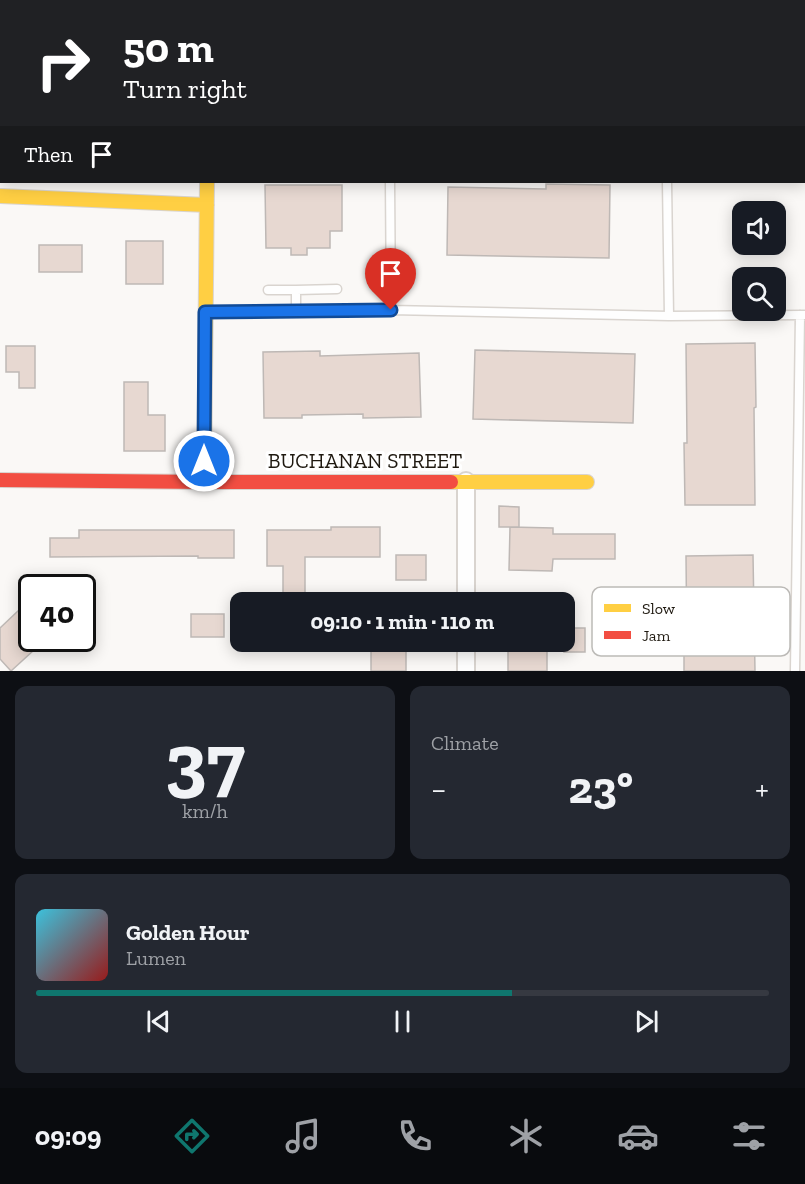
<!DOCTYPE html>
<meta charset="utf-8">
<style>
body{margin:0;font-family:"Zilla Slab",serif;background:#242831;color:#f1f3f6;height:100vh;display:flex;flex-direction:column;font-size:22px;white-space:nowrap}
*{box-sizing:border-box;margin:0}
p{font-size:20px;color:#9ea1a6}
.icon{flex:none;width:33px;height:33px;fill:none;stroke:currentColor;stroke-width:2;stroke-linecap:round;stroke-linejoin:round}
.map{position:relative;height:671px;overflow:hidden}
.details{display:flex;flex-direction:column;gap:15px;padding:15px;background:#0d0f14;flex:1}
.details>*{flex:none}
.hud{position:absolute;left:0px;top:0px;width:806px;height:183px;box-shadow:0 3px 15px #0003;background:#202124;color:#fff;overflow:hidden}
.tools{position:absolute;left:732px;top:201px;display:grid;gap:12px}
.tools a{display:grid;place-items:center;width:54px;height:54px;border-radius:12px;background:#171b24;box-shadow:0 3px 15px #0003;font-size:30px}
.speed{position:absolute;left:18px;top:574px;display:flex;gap:12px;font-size:30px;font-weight:700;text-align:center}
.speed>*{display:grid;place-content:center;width:78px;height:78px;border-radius:50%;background:#171b24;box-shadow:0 3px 15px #0003;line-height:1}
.speed .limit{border:3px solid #111;border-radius:9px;background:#fff;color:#111}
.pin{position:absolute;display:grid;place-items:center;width:51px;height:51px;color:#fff;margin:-62px -26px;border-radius:50% 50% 50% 0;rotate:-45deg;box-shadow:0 0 6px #0007}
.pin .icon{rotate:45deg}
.me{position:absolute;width:66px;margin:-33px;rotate:0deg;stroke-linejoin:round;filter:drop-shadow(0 0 4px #0008)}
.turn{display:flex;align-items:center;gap:21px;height:126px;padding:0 24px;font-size:27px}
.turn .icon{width:78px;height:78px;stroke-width:2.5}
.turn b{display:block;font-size:42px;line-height:51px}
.then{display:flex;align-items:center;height:57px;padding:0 24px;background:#0003;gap:12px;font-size:22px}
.big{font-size:45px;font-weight:700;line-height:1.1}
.details .card{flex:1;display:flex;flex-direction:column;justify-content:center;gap:9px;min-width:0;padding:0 21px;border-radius:12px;background:#242831}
.details .dial{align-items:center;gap:0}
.dial b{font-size:78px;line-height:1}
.song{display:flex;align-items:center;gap:18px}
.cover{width:72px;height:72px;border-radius:9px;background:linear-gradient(135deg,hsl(190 70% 55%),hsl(0 70% 35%))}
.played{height:6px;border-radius:3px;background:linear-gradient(90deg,#0f766e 65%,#363941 65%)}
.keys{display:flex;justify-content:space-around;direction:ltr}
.heat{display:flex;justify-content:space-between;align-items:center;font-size:33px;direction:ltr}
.details .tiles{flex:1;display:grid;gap:15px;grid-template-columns:1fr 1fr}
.card:last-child{grid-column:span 2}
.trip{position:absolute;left:230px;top:592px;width:345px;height:60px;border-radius:12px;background:#171b24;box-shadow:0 3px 15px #0003;font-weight:700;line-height:60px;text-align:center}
.tabs{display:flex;height:96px;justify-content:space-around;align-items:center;background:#090b0e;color:#9ea1a6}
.tabs .icon{width:42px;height:42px}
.tabs .active{color:#0f766e}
.tabs b{font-size:27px;color:#f1f3f6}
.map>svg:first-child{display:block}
</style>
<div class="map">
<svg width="805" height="671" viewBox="0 0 805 671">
<rect width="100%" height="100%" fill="#faf8f6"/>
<path fill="#e7d8d1" stroke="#beb8b5" stroke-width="1.5" d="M546 184 610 185 609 258 447 255 448 187 546 189Z
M265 185H342V231H330V248H307V255H291V248H266Z
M126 241H163V284H126Z
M39 245H82V272H39Z
M755 343 756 407 754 408 755 505H685L684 443H687L686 344Z
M6 346H35V388H19V372H6Z
M475 350 635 354 633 423 473 419Z
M320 351V356L419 353 421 417 363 418V414L302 415V418H264L263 352Z
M124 382H148V415H165V451H124Z
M499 506 519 507V527H499Z
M331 527H380V557H305V603H283V566H267V530H331Z
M510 527 553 528V534H615V559H553L552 571 509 570Z
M79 530H234V558H198V556L50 557V538H79Z
M396 555H426V580H396Z
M753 555 755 671H684V655H687L686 556Z
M19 610 32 622V639H46L11 671 0 659V628Z
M191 614H224V637H191Z
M564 628H585V652H564Z
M371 642H406V671H371Z
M508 649H547V671H508Z"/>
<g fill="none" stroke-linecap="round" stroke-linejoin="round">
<defs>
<path id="lane" d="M383 0V2
M666 0V2
M390 182 391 310
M667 182 669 316
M268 290H296
M296 311V290L337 289
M209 312 391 310 669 316 805 315
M795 671 800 315"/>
<path id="street" d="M212 2 213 0
M466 481V603
M466 642V671"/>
<path id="slow" d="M0 196 207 205
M204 482 207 182
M451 482H587"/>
<path id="jam" d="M0 480 204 482H451"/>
</defs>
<use href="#lane" stroke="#d9d4cf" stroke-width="11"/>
<use href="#street" stroke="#d9d4cf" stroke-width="20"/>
<use href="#slow" stroke="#d9d4cf" stroke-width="16"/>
<use href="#jam" stroke="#d9d4cf" stroke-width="16"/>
<use href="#lane" stroke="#fefefe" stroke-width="8"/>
<use href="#street" stroke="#fefefe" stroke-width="16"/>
<use href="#slow" stroke="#ffcf43" stroke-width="14"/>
<use href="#jam" stroke="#f24e42" stroke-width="14"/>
</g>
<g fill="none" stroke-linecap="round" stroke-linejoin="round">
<defs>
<path id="route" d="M204 461 205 312 391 310"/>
</defs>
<use href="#route" stroke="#114b97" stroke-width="15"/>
<use href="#route" stroke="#1a73e8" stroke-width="10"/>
</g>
<g text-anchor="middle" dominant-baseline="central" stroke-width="6" stroke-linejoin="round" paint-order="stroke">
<g font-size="21" fill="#1f1910" stroke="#fff">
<text x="365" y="460">BUCHANAN STREET</text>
</g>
</g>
<rect x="592" y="587" width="198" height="69" rx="9" fill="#fff" stroke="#bcbab7" stroke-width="1.5"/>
<rect x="604" y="604" width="27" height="8" fill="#ffcf43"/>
<rect x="604" y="631" width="27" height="8" fill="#f24e42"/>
<g font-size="16" fill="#1f1910">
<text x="642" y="614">Slow</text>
<text x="642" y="641">Jam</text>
</g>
</svg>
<div class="tools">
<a><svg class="icon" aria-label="sound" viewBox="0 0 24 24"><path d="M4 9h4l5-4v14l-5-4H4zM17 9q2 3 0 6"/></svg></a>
<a><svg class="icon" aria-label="search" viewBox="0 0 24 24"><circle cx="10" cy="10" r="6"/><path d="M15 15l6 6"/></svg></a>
</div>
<div class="speed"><div class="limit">40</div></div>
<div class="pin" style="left:391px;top:310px;background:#d93025"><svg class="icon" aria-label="arrive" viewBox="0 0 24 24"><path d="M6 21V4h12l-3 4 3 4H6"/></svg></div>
<svg class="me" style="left:204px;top:461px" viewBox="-20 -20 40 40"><circle r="17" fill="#1a73e8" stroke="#fff" stroke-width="3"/><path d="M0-11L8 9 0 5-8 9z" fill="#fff"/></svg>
<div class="trip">09:10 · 1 min · 110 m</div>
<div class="hud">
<div class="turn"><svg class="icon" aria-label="right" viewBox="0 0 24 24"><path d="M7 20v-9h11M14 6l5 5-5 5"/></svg><div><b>50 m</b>Turn right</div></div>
<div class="then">Then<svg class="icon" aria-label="arrive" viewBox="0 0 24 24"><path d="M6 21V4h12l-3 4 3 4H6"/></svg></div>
</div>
</div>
<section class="details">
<div class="tiles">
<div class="card dial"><b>37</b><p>km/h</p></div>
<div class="card"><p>Climate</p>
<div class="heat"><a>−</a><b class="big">23°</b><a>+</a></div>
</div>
<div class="card">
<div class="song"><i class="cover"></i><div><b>Golden Hour</b><p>Lumen</p></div></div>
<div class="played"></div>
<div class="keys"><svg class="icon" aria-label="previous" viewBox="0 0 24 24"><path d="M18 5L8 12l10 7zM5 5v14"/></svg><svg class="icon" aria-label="pause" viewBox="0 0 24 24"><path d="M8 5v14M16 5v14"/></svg><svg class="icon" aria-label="next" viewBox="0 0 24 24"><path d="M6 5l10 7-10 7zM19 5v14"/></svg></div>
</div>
</div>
</section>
<nav class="tabs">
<b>09:09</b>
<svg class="icon active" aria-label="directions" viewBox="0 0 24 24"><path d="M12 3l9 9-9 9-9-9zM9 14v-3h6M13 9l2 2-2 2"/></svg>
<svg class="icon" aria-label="music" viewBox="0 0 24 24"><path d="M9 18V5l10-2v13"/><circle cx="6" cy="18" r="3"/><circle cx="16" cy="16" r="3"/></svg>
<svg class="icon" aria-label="phone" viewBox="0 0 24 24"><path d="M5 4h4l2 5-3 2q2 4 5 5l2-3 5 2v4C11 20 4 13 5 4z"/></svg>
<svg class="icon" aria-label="climate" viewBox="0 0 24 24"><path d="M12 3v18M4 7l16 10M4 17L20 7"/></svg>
<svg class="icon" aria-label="car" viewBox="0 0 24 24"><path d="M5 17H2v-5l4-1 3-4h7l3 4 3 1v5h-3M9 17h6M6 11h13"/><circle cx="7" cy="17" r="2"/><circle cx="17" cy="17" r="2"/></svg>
<svg class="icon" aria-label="filters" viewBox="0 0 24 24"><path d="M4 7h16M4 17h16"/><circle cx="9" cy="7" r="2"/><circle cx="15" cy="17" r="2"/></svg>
</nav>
